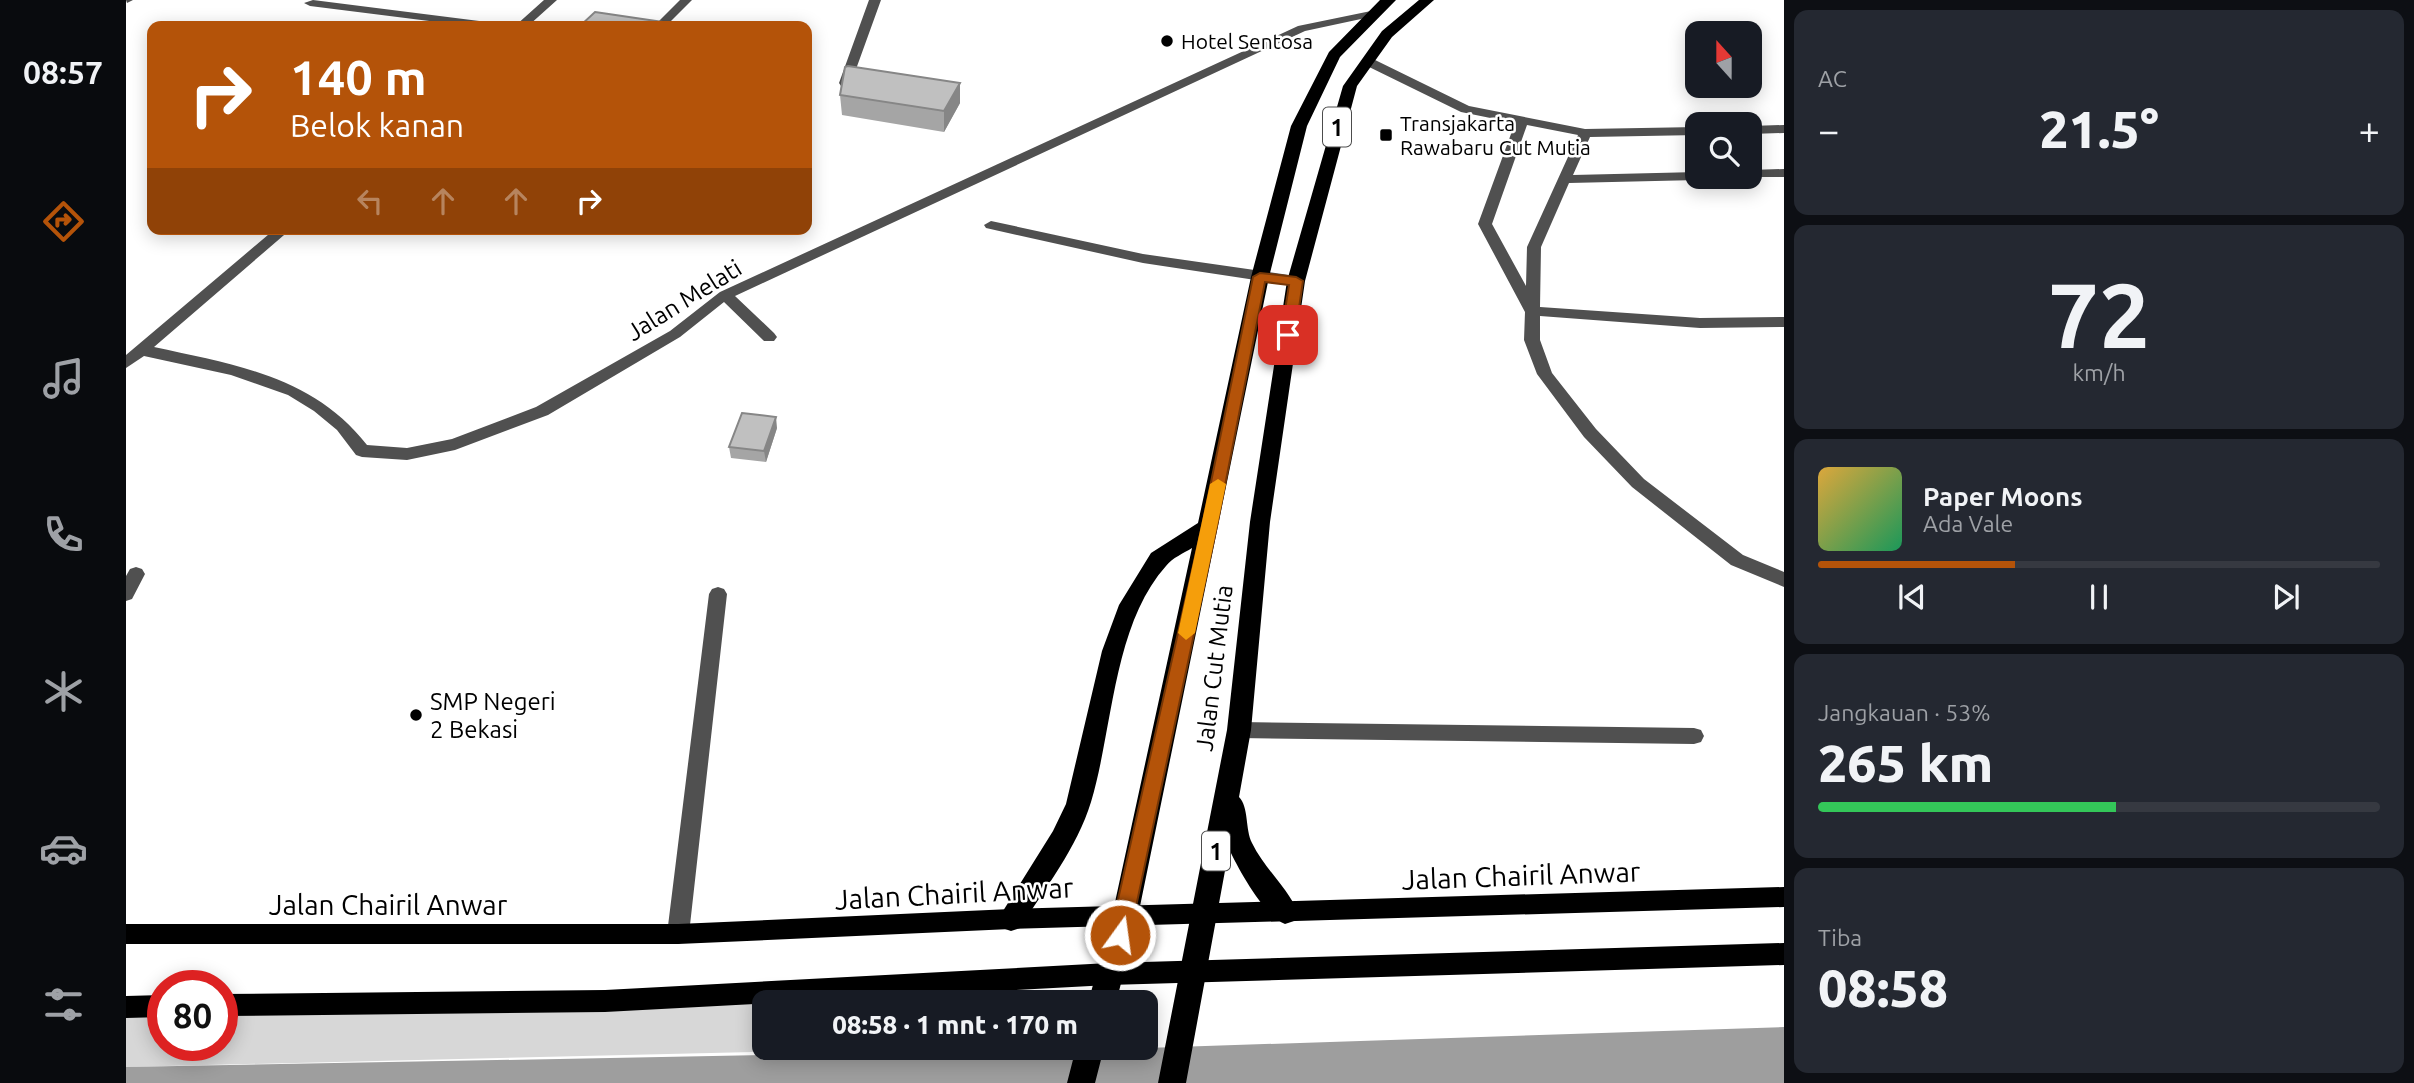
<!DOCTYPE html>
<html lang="id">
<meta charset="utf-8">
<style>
body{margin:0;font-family:Ubuntu,sans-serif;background:#242831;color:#f1f3f6;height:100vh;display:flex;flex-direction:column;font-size:26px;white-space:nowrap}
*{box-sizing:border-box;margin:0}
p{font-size:23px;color:#9ea1a6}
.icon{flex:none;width:38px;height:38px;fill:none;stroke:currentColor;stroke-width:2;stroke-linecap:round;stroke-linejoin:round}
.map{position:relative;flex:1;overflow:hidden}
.drawer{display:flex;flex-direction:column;gap:10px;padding:10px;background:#0d0f14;width:630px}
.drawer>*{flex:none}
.hud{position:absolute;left:21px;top:21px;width:665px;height:214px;border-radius:14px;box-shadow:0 4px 18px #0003;background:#b45309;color:#fff;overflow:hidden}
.needle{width:46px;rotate:339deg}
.buttons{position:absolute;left:1559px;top:21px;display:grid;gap:14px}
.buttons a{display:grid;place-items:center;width:77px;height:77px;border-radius:14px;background:#171b24;box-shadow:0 4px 18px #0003;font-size:35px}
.speed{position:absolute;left:21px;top:970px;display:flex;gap:14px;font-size:35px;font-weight:700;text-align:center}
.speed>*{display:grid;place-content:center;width:91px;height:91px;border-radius:50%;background:#171b24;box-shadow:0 4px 18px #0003;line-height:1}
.speed .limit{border:10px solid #d22;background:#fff;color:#111}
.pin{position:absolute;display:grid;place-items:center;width:60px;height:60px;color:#fff;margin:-30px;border-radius:14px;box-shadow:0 4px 10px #0006}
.me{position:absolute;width:77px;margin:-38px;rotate:14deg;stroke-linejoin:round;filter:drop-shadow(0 0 5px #0008)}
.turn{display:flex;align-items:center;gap:24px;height:147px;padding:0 28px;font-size:32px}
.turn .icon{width:91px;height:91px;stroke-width:2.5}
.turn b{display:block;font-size:49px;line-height:60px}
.lanes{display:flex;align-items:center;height:66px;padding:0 28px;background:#0003;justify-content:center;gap:35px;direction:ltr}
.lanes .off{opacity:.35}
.big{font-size:52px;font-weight:800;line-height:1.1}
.drawer .widget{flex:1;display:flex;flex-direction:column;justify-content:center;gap:10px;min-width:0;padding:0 24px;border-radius:14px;background:#242831}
.drawer .dial{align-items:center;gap:0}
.dial b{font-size:91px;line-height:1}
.song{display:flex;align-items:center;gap:21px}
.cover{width:84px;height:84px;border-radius:10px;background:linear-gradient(135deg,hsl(40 70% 55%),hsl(150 70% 35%))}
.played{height:7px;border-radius:4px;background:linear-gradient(90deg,#b45309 35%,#363941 35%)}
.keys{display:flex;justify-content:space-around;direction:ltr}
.heat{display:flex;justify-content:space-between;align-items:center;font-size:38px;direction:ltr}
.charge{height:10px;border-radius:5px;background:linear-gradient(90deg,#34c759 53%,#363941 0)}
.trip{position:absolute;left:626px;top:990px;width:406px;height:70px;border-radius:14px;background:#171b24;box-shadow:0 4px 18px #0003;font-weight:800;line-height:70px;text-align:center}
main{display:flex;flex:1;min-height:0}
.dock{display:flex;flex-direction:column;width:126px;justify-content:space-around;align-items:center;background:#090b0e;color:#9ea1a6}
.dock .icon{width:49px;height:49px}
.dock .selected{color:#b45309}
.dock b{font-size:32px;color:#f1f3f6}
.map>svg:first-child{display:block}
</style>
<main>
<nav class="dock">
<b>08:57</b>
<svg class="icon selected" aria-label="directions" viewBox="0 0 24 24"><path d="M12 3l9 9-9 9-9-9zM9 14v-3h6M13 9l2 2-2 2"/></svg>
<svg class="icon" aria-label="music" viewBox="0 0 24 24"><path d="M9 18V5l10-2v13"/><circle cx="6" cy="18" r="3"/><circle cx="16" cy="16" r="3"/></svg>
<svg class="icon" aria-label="phone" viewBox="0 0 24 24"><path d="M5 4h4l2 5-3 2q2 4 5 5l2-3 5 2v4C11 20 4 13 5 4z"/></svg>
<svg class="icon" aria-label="climate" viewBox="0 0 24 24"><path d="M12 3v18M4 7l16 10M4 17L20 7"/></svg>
<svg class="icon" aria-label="car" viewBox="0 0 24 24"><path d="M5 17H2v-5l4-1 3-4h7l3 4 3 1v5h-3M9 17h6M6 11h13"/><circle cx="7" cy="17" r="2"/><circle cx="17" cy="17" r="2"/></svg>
<svg class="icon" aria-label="filters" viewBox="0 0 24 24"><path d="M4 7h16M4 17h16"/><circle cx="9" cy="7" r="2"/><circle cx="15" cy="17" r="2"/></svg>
</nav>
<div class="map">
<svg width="1658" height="1083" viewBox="0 0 1658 1083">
<rect width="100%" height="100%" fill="#fff"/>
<path fill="#d7d7d7" d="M869 980 863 1003H639V1048H790L0 1067V1007L37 1006V1045H96V1005Z"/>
<path fill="#9e9e9e" d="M1658 1027V1083H0V1067L1020 1048Z"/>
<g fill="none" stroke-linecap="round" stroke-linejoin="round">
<path fill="#505050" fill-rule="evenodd" d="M0 0H7L1 3Z
M187 0 369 23 375 26H343L184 6 178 3Z
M418 0H431L402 26H389Z
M554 0H566L540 26H528Z
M743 0H755L725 83 715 86 713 83Z
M1245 11 1249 12V16L1179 31 609 296 648 333 651 337 648 341H638L598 302 554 337 422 415 329 450 281 460 236 457 230 455 211 430 188 411 162 395 105 375 18 356 0 368V355L149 229H165L28 347C110 365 187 376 241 445L281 448 326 439 410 407 544 331 594 292 1172 26Z
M1237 58H1245L1343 106 1459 129 1572 127V135L1464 137 1447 175 1572 172V177H1578L1572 180 1443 183 1415 247 1414 307 1574 318 1658 317V327L1574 328 1414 316V340L1426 373 1470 429 1518 479 1617 555 1658 572V587L1605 565 1506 487 1458 437 1411 374 1398 340 1399 312 1352 224 1389 123 1335 112 1237 64ZM1401 125 1452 135 1401 247 1400 286 1366 224Z
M1658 125V133L1624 134V126Z
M1658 169V177H1619H1624V170Z
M865 221 1017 254 1170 276 1177 281 1170 286 1017 263 860 228 858 225Z
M10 567 16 569 19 574 6 599 0 601V576L4 569Z
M592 587 598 589 601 594 563 934 560 941 552 944 544 941 541 934 583 594 586 589Z
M1113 722 1568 728 1575 730 1578 736 1575 742 1568 744 1113 738 1106 736 1103 730 1106 724Z"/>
<path fill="#000" fill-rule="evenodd" d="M1658 887V907L885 929 552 944H0V924H552L885 909Z
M1658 943V965L983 985 479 1012 96 1016V994L479 990 983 963Z
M37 995V1017L0 1018V996Z"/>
<path fill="#000" fill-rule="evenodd" d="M1254 0H1270L1214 57 1181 126 1143 277 1012 916 990 1003H962L986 916 1066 548C1058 553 1046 558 1040 566 987 625 987 729 965 802 951 848 919 888 894 928L885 931 876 928 872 919 927 831 940 804 976 651 993 605 1025 553 1072 523 1125 277 1165 126 1203 52Z
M1293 0H1308L1266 37 1231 86 1179 281 1144 522 1125 730 1113 797C1123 807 1119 829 1126 843 1138 868 1161 887 1172 912L1168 921 1159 924C1138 916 1113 870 1103 849L1060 1083H1032L1101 730 1124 522 1161 281 1217 86 1256 31Z
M950 1048H978L969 1083H941Z"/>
</g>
<path fill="#a5a5a5" d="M714 95 834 103 818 132 716 115Z
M651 428 640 462 605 458 603 447Z"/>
<path fill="#868686" d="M834 83V103L818 132V111Z
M650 417 651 428 640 462 638 451Z"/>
<path fill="#c0c0c0" stroke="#868686" stroke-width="2" d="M469 12 564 26H454Z
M722 66 834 83 818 111 714 95 719 67Z
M616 413 650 417 638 451 603 447Z"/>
<path fill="#b45309" stroke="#753606" stroke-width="2" d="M1134 273 1170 277 1177 281 1169 335 1162 339 1155 335 1163 285 1139 282 1091 526 1004 935 1001 942 994 945 987 942 984 935 1076 526 1127 277Z"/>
<path fill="#f59e0b" d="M1092 479 1100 484 1069 633 1060 640 1052 633 1084 484Z"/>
<g fill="#000" stroke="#fff" stroke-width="2.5">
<circle cx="1041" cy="41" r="7"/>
<rect x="1253" y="128" width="14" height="14" rx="3.5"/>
<circle cx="290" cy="715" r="7"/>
</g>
<g text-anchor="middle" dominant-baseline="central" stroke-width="5" stroke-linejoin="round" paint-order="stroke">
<g font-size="21" fill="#000" stroke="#fff" text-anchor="start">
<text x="1055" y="41">Hotel Sentosa</text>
<text x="1274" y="123">Transjakarta<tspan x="1274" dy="24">Rawabaru Cut Mutia</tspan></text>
</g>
<g fill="#fff" stroke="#4c4c4c" stroke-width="2">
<rect x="1197" y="107.5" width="28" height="39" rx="5"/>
<rect x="1076" y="831.5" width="28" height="39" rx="5"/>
</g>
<g font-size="23" font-weight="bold" fill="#000">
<text x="1211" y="127">1</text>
<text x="1090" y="851">1</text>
</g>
<g font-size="24" fill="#000" stroke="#fff">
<text transform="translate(558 300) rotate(-32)">Jalan Melati</text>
<text transform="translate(1088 668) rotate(-83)">Jalan Cut Mutia</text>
</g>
<g font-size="24" fill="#000" stroke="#fff" text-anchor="start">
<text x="304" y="701">SMP Negeri<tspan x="304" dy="28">2 Bekasi</tspan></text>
</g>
<g font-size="28" fill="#000" stroke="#fff">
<text transform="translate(1395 875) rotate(-2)">Jalan Chairil Anwar</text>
<text transform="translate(828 893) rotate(-3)">Jalan Chairil Anwar</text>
<text x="262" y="904">Jalan Chairil Anwar</text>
</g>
</g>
</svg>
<div class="buttons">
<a><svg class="needle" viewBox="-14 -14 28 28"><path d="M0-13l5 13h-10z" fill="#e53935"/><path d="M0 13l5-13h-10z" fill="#9ea1a6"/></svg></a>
<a><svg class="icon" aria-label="search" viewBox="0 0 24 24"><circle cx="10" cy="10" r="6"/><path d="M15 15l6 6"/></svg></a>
</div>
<div class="speed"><div class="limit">80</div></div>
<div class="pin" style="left:1162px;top:335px;background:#d93025"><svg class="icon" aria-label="arrive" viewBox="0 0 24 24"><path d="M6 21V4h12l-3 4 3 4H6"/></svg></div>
<svg class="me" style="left:994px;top:935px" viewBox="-20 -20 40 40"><circle r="17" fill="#b45309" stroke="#fff" stroke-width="3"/><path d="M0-11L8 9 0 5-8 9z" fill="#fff"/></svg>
<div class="trip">08:58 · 1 mnt · 170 m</div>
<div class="hud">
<div class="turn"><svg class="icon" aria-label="right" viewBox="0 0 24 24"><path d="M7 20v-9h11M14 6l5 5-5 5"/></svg><div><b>140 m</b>Belok kanan</div></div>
<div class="lanes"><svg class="icon off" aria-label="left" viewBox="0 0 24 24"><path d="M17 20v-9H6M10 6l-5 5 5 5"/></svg><svg class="icon off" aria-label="ahead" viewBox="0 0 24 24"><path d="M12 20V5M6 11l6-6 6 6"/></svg><svg class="icon off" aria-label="ahead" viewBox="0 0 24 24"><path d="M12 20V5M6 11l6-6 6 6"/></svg><svg class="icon" aria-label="right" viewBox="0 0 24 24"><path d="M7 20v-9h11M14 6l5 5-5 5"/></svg></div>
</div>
</div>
<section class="drawer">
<div class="widget"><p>AC</p>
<div class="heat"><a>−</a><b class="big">21.5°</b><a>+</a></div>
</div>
<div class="widget dial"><b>72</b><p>km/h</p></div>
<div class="widget">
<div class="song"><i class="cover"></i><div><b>Paper Moons</b><p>Ada Vale</p></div></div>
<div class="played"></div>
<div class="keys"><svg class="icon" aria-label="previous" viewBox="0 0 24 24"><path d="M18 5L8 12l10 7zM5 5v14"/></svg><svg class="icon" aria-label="pause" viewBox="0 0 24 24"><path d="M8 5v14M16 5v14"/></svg><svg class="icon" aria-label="next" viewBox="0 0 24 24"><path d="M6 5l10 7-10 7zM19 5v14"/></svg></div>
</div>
<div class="widget"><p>Jangkauan · 53%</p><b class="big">265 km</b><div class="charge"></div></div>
<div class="widget"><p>Tiba</p><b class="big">08:58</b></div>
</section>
</main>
